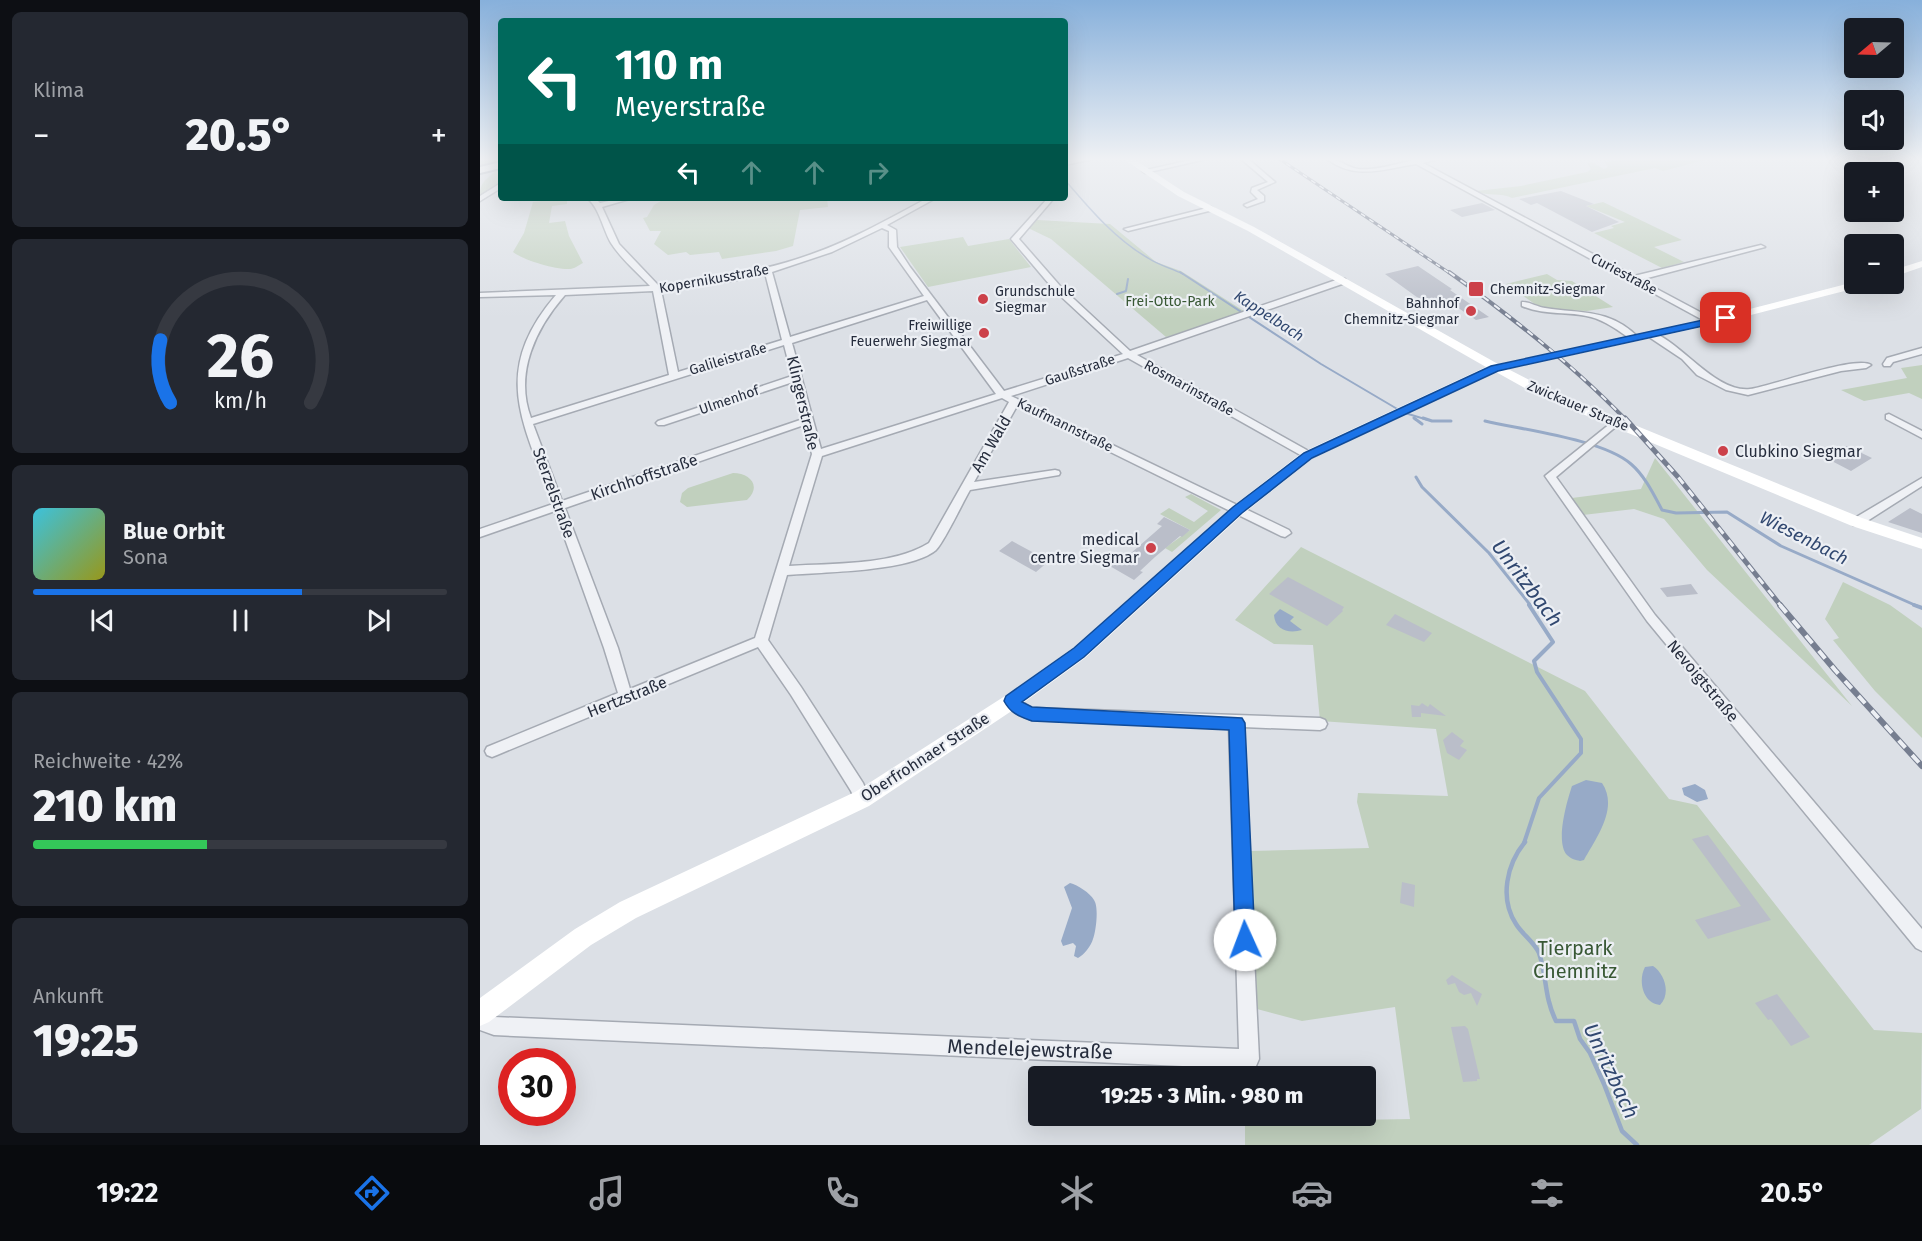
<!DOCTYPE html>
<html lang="de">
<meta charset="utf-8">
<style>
body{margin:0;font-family:"Fira Sans",sans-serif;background:#242831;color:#f1f3f6;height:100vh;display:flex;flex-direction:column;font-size:22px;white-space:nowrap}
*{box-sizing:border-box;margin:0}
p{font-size:20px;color:#9ea1a6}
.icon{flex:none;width:33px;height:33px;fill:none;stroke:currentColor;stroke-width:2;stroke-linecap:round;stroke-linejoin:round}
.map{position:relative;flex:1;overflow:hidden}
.drawer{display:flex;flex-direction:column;gap:12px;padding:12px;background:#0d0f14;width:480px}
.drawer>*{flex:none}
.hud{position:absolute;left:18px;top:18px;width:570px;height:183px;border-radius:6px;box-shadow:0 6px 24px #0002;background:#00695c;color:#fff;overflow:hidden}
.needle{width:39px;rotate:251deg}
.controls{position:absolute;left:1364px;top:18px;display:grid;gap:12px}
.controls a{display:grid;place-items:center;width:60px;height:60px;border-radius:6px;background:#171b24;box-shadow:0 6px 24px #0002;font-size:30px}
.speed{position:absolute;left:18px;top:1048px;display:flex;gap:12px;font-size:30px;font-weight:700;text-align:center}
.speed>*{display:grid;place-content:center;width:78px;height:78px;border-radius:50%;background:#171b24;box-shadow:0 6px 24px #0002;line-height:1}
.speed .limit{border:9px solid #d22;background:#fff;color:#111}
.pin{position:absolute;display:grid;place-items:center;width:51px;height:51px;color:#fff;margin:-26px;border-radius:12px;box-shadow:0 3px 9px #0006}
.me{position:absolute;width:66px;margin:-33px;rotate:358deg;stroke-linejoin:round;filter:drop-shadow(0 0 4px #0008)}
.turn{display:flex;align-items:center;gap:21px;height:126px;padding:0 18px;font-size:27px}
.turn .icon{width:78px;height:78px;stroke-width:2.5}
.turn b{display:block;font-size:42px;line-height:51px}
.lanes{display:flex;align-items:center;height:57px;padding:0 18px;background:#0003;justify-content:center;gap:30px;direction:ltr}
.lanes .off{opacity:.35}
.big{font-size:45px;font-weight:800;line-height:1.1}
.drawer .card{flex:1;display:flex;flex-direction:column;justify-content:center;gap:9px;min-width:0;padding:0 21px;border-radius:9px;background:#242831}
.drawer .dial{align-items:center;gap:0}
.dial svg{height:156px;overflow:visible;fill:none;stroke:#363941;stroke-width:7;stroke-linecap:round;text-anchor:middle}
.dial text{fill:#f1f3f6;stroke:none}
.song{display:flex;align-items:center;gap:18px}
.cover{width:72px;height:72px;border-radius:9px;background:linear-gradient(135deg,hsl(190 70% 55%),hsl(60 70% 35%))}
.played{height:6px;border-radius:3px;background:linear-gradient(90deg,#1a73e8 65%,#363941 65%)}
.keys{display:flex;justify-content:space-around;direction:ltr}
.heat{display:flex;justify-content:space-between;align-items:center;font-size:33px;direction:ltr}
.charge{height:9px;border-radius:4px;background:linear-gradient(90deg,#34c759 42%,#363941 0)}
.trip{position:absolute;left:548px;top:1066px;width:348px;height:60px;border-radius:6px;background:#171b24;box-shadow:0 6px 24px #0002;font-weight:800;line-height:60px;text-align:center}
.tabs{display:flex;height:96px;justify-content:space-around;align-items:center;background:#090b0e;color:#9ea1a6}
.tabs .icon{width:42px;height:42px}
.tabs .selected{color:#1a73e8}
.tabs b{font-size:27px;color:#f1f3f6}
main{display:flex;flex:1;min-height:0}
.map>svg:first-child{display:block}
</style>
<main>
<section class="drawer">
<div class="card"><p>Klima</p>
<div class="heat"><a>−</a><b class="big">20.5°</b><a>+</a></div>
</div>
<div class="card dial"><svg viewBox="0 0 100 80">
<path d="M14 69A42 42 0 1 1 86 69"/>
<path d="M14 69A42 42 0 0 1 9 37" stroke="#1a73e8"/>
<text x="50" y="56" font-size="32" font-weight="700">26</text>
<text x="50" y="72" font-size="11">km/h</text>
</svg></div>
<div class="card">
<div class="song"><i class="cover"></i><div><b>Blue Orbit</b><p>Sona</p></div></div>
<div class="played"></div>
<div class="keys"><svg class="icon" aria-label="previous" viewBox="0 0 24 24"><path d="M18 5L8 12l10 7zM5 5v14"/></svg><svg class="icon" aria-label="pause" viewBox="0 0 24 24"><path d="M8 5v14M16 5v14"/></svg><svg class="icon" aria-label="next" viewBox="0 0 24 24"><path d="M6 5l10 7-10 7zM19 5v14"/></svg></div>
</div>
<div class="card"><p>Reichweite · 42%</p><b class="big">210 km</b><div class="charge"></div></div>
<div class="card"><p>Ankunft</p><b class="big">19:25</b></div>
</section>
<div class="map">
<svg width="1442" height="1145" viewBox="0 0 1442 1145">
<rect width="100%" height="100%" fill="#dce0e6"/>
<path fill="#c1d0be" d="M0 158H21V182L0 196C0 181 7 180 15 171L0 174Z
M1166 158H1233L1183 171 1175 168 1032 198C1021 192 1008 197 996 191L1041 186 1107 172 1111 169 1107 163 1112 162 1124 169 1128 167 1124 162Z
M87 198V204L72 206 69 223 85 221 89 236 103 263C99 265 94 269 90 269 76 270 43 260 33 252L44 233 53 202Z
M186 198H347L348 207 320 210 313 246 296 251 242 259 239 252 210 255 206 252 188 255 174 244 181 231H170L163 218 167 217 174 205Z
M1123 202 1202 240 1174 247 1204 262 1182 268 1114 233 1134 228 1131 226 1145 222 1106 206Z
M557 220 630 224 676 262 701 271 767 313 686 337 571 239 548 228Z
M483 237 488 246 529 239 551 267 448 287 420 247Z
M1067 274 1077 280 1092 281 1133 307 1107 311 1062 309 1026 284Z
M1442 365V399L1429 393 1384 401 1361 390 1427 378 1421 368Z
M1175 458 1372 706 1227 570 1184 519 1154 509 1103 515 1092 498 1161 489Z
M253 473C270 473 282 486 267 500L207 507 200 502 202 493 208 488Z
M711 494 741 510 692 552 685 548 710 530 680 514 689 508 714 522 728 511 705 497Z
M821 547 1105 691 1189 799 1217 805 1394 1030 1442 1033 1441 1109 1389 1145H765V1122L930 1119 915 1007 822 1021 777 1009 771 851 889 848 877 802 878 793 968 796 956 729 840 721 833 645 794 644 755 620Z
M1363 582 1410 605 1442 628V738L1395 691 1353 640 1359 638 1345 619Z"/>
<path fill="#97aac7" d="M800 609 814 617 810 621 822 630C809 634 795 630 794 615Z
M1106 780 1122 783C1139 808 1116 838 1104 860L1100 861C1096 860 1091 859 1087 855 1075 842 1087 801 1092 786Z
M1215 784 1225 790 1228 799 1217 802 1204 795 1202 788Z
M590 883C598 885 610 893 614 900 619 907 616 931 613 939 611 946 604 955 598 958L594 956 596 946 593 943 583 946 581 941 592 908 584 887Z
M1173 966C1185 974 1191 994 1180 1005 1162 1003 1158 980 1165 967Z"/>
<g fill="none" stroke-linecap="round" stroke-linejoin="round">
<path stroke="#97aac7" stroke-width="1.5" d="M585 180C609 208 635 239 668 258 678 265 691 268 703 274"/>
<path stroke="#97aac7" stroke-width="2" d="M700 272 841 364 919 410
M637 294 646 291 648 279
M925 413 948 420
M934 418 936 420"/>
<path stroke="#97aac7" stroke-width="3" d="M934 418 942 424
M943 418 952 421H971
M1005 421C1043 430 1122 439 1151 464 1165 476 1174 495 1182 510L1196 513 1247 512 1301 546 1437 606
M936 477 942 487 1009 553 1051 606"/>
<path stroke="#97aac7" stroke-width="4" d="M1434 605 1442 608
M1044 843 1059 798 1101 753V739L1057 672 1054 661 1073 642 1049 605"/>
<path stroke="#97aac7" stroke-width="4.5" d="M1045 842C1027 864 1019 898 1036 924 1042 934 1055 943 1059 953 1067 976 1064 997 1076 1021H1094L1100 1039 1110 1053 1124 1084 1142 1131 1157 1145"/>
</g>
<path fill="#babec9" d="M1081 191 1114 204 1106 206 1139 222 1112 232 1057 203 1051 205 1039 199Z
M1002 203 1015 210 982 217 970 210Z
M938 266 972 289 970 290 1009 317 996 320 971 303 954 307 948 302 945 303 905 274Z
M1367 446 1392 458 1371 471 1346 458Z
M1430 508 1442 514V533L1408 522Z
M684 517 710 530 702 537 700 536 675 557 660 571 663 572 654 580 628 565 637 558 642 561 682 526 677 524Z
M532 541 569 561 556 572 519 551Z
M808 577 864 607 862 610 863 611 847 626 789 594Z
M1211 584 1218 594 1187 597 1180 588Z
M915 614 952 633 944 642 906 625Z
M942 703 948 707 950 704 966 716 941 713V717H932L931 705 939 706Z
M972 732 984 741 980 746 987 750 979 760 967 753 963 740Z
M1228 835 1291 920 1228 939 1215 920 1261 906 1212 839Z
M922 882 935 885 934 907 920 903Z
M972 975 1002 994 997 1006 991 993 984 995 979 992 975 983 968 985 966 980Z
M1297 994 1310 1011 1330 1037 1311 1046 1291 1019 1288 1020 1275 1003Z
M985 1026 988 1029 1000 1079H997V1081L983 1082 971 1027Z"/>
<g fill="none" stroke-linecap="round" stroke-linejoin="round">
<defs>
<path id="minor" d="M603 158H617L585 165V161Z
M719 158H731L665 173 662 171Z
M760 158H767L795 182 777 190 784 196V201L767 207 764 205 778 199 771 192 772 188 788 182Z
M846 158C858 158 866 167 878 169 894 171 915 164 931 161L927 158 938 160 962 158 943 163 1154 276 1281 245 1285 247 1160 280 1235 320V324L1232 325 936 164C904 169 874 181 846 158Z
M21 183V188L0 201V196Z
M107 198H115L120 203 142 198H153L122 207 139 244 178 285C231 280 282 272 332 254 372 240 410 218 448 198H456L407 225 416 230 417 247 430 267 524 391 643 354 575 291 531 239 568 198H574L539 239 581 287 650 351 859 279H865V283L657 355 832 453 833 455 832 457H824L648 358 531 396 809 530 811 533 805 537 801 536 537 406 494 482 575 470 579 471 580 473 579 475 490 490C483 502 464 542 456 550 430 572 342 572 307 575L288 640 321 687 383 783 390 799 387 804 382 806 377 804 371 791 311 695 278 647 17 755 12 757 7 755 5 751 7 747 138 693 124 648 75 511 0 537V529L73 504C43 422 10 372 76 295L0 297V293L170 286C158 273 141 259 131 243 123 229 119 207 107 198ZM402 228 409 231V247L444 296 310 337 292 272 352 252ZM285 273 302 340 198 372 181 290 252 281ZM173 291 189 375 51 418C34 373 56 328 85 295ZM447 300 516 394 341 449 312 343ZM304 345 312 376 178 421 176 423 178 425H184L313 382 323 419 82 501 53 424ZM522 398 529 402 449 543C412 566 352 563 309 566L342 456ZM324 425 332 454 275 638 150 689 138 648 85 508Z
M731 207 734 209 733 210 648 231 644 229Z
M1042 302C1050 302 1057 307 1065 308 1102 314 1129 308 1159 338L1152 340C1139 331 1126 321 1111 317 1088 311 1065 316 1042 306Z
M1172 332C1203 344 1236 393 1270 389 1292 386 1376 355 1391 365L1386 368 1361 371 1268 395 1246 390 1217 375 1202 359 1169 337 1168 335Z
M1442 348V354L1413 362 1410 366H1404L1403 364 1407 358Z
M1409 414 1442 431V438L1406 419V415Z
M1136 419 1141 422 1139 424 1076 477 1175 615 1442 929V951L1436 948 1167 621 1065 476Z
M1442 478V486L1381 525H1373L1371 522 1373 519Z
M532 695C540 698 544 705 552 708L840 718 845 720 847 724 845 728 840 730 763 727 779 1059 776 1066 769 1069 14 1035 0 1030V1007L6 1010 14 1017 759 1049 749 727 552 720C540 716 531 713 525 701L527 697Z"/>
<path id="motorway" d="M21 162V168L0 173V167Z"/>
</defs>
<use href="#minor" stroke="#a5aab3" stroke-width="3"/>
<use href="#motorway" stroke="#848c9d" stroke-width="4"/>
<use href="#minor" fill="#eff1f5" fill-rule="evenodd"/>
<path fill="#fff" fill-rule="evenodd" d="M642 158H652L704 192 774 227 1018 364 1231 319 1374 282 1385 284 1384 286 1232 325 1028 369 1069 390 1382 518 1442 538V549L1372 526 1059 396 1016 372 833 458 763 514 605 658 539 706 389 806 156 918 111 945 9 1022 0 1026V998L95 929 140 902 375 792 525 696 593 648 753 506 823 452 1006 367 768 231 698 196Z
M1442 261V267L1413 277V270Z"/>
<use href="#motorway" fill="#fff" fill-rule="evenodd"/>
<defs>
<path id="rail-far3" d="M798 158 971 274"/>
<path id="rail-far2" d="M969 272C1032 317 1092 364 1146 420"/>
<path id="rail-far1" d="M1145 418 1198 477 1301 606"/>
<path id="rail" d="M1300 605 1355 670 1442 766"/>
</defs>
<use href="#rail-far3" stroke="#767e90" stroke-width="3"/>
<use href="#rail-far2" stroke="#767e90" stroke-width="4"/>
<use href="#rail-far1" stroke="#767e90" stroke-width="5"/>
<use href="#rail" stroke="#767e90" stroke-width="6"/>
<use href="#rail-far3" stroke="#eceff4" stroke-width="1.5" stroke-dasharray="5" stroke-linecap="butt"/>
<use href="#rail-far2" stroke="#eceff4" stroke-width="2" stroke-dasharray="7" stroke-linecap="butt"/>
<use href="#rail-far1" stroke="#eceff4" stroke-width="3" stroke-dasharray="8" stroke-linecap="butt"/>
<use href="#rail" stroke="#eceff4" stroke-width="4" stroke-dasharray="10" stroke-linecap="butt"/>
</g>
<linearGradient id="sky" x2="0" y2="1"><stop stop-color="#87b0db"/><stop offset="0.5" stop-color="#eff1f4"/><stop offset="1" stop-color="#eff1f4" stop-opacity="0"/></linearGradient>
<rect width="1442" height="318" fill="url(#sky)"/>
<path fill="#1a73e8" stroke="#114b97" stroke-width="1.5" d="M1246 315 1251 318 1250 320 1018 371 832 458 762 513 604 657 542 702 552 707 762 718 765 723 775 940 772 947 765 950 758 947 755 940 749 730 552 721C539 716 531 714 524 701L526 696 594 648 753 507 824 453 1011 366Z"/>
<g fill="#cc414a" stroke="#eceff4" stroke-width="2">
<rect x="988" y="281" width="16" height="16" rx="3"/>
<circle cx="503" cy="299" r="6"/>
<circle cx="991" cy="311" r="6"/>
<circle cx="504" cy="333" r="6"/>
<circle cx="1243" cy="451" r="6"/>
<circle cx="671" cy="548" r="6"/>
</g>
<g text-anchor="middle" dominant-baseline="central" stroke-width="4.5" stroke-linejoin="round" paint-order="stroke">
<g font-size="14" fill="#262d3d" stroke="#eceff4">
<text transform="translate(1144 274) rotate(28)">Curiestraße</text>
<text transform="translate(234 279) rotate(-10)">Kopernikusstraße</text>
<text transform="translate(248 359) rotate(-17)">Galileistraße</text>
<text transform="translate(600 370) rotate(-18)">Gaußstraße</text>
<text transform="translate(709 388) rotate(29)">Rosmarinstraße</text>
<text transform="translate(249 400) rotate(-19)">Ulmenhof</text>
<text transform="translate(1098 406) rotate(23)">Zwickauer Straße</text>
<text transform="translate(585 425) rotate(26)">Kaufmannstraße</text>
</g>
<g font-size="14" fill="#262d3d" stroke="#eceff4" text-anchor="start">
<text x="1010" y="289">Chemnitz-Siegmar</text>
<text x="515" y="291">Grundschule<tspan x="515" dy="16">Siegmar</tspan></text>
<text x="979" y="303" text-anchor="end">Bahnhof<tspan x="979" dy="16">Chemnitz-Siegmar</tspan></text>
<text x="492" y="325" text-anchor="end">Freiwillige<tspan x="492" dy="16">Feuerwehr Siegmar</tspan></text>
</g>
<g font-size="14" fill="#385834" stroke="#eceff4">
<text x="690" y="301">Frei-Otto-Park</text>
</g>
<g font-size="15" font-style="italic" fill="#314870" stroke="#eceff4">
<text transform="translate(789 316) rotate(33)">Kappelbach</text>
</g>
<g font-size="16" fill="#262d3d" stroke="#eceff4">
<text transform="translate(323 403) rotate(77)">Klingerstraße</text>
<text transform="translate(511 444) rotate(-60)">Am Wald</text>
<text transform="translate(164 477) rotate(-19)">Kirchhoffstraße</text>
<text transform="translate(74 493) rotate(70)">Sterzelstraße</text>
<text transform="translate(1223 681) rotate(50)">Nevoigtstraße</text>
<text transform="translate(147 697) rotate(-22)">Hertzstraße</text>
<text transform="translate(445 757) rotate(-33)">Oberfrohnaer Straße</text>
</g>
<g font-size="16" fill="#262d3d" stroke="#eceff4" text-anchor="start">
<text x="1255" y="451">Clubkino Siegmar</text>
<text x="659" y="539" text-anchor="end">medical<tspan x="659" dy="18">centre Siegmar</tspan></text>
</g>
<g font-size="18" font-style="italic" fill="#314870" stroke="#eceff4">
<text transform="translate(1324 538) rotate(27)">Wiesenbach</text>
</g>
<g font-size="20" fill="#385834" stroke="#eceff4">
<text x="1095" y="948">Tierpark<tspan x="1095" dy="23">Chemnitz</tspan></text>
</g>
<g font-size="20" fill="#262d3d" stroke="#eceff4">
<text transform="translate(550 1049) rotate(2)">Mendelejewstraße</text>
</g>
<g font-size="21" font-style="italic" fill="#314870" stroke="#eceff4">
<text transform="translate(1047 583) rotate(53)">Unritzbach</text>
<text transform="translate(1131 1071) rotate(65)">Unritzbach</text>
</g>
</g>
</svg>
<div class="controls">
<a><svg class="needle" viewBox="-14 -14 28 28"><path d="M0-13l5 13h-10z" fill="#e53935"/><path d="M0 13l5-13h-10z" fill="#9ea1a6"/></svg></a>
<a><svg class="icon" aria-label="sound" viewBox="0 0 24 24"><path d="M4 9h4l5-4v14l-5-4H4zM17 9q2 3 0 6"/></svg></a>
<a>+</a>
<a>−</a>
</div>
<div class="speed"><div class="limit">30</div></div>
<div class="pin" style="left:1246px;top:318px;background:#d93025"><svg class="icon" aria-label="arrive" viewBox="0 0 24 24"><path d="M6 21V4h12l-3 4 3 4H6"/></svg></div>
<svg class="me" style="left:765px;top:940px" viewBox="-20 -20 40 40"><circle r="19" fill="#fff"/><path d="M0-13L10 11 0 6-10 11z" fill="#1a73e8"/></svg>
<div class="trip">19:25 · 3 Min. · 980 m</div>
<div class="hud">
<div class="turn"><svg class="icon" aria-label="left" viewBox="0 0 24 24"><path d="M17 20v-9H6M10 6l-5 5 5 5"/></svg><div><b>110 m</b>Meyerstraße</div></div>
<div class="lanes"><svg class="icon" aria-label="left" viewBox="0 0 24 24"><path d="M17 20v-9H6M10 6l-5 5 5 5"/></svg><svg class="icon off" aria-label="ahead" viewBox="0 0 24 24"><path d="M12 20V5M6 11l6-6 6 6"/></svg><svg class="icon off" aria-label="ahead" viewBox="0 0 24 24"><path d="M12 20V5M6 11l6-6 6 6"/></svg><svg class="icon off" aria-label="right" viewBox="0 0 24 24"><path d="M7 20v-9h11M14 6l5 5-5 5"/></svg></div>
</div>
</div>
</main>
<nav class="tabs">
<b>19:22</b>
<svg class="icon selected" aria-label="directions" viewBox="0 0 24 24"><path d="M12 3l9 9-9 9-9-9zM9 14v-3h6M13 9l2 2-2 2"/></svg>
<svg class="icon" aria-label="music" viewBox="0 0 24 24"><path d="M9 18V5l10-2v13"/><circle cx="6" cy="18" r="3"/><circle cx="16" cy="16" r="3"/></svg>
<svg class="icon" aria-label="phone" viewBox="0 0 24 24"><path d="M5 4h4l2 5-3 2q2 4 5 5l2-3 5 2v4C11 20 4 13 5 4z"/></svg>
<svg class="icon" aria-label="climate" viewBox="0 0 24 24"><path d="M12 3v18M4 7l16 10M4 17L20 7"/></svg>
<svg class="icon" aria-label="car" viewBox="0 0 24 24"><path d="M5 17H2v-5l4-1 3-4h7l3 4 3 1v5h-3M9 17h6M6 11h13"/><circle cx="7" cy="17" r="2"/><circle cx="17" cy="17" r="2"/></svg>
<svg class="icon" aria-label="filters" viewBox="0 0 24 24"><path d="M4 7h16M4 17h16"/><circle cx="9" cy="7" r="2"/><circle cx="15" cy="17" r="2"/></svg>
<b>20.5°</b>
</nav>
